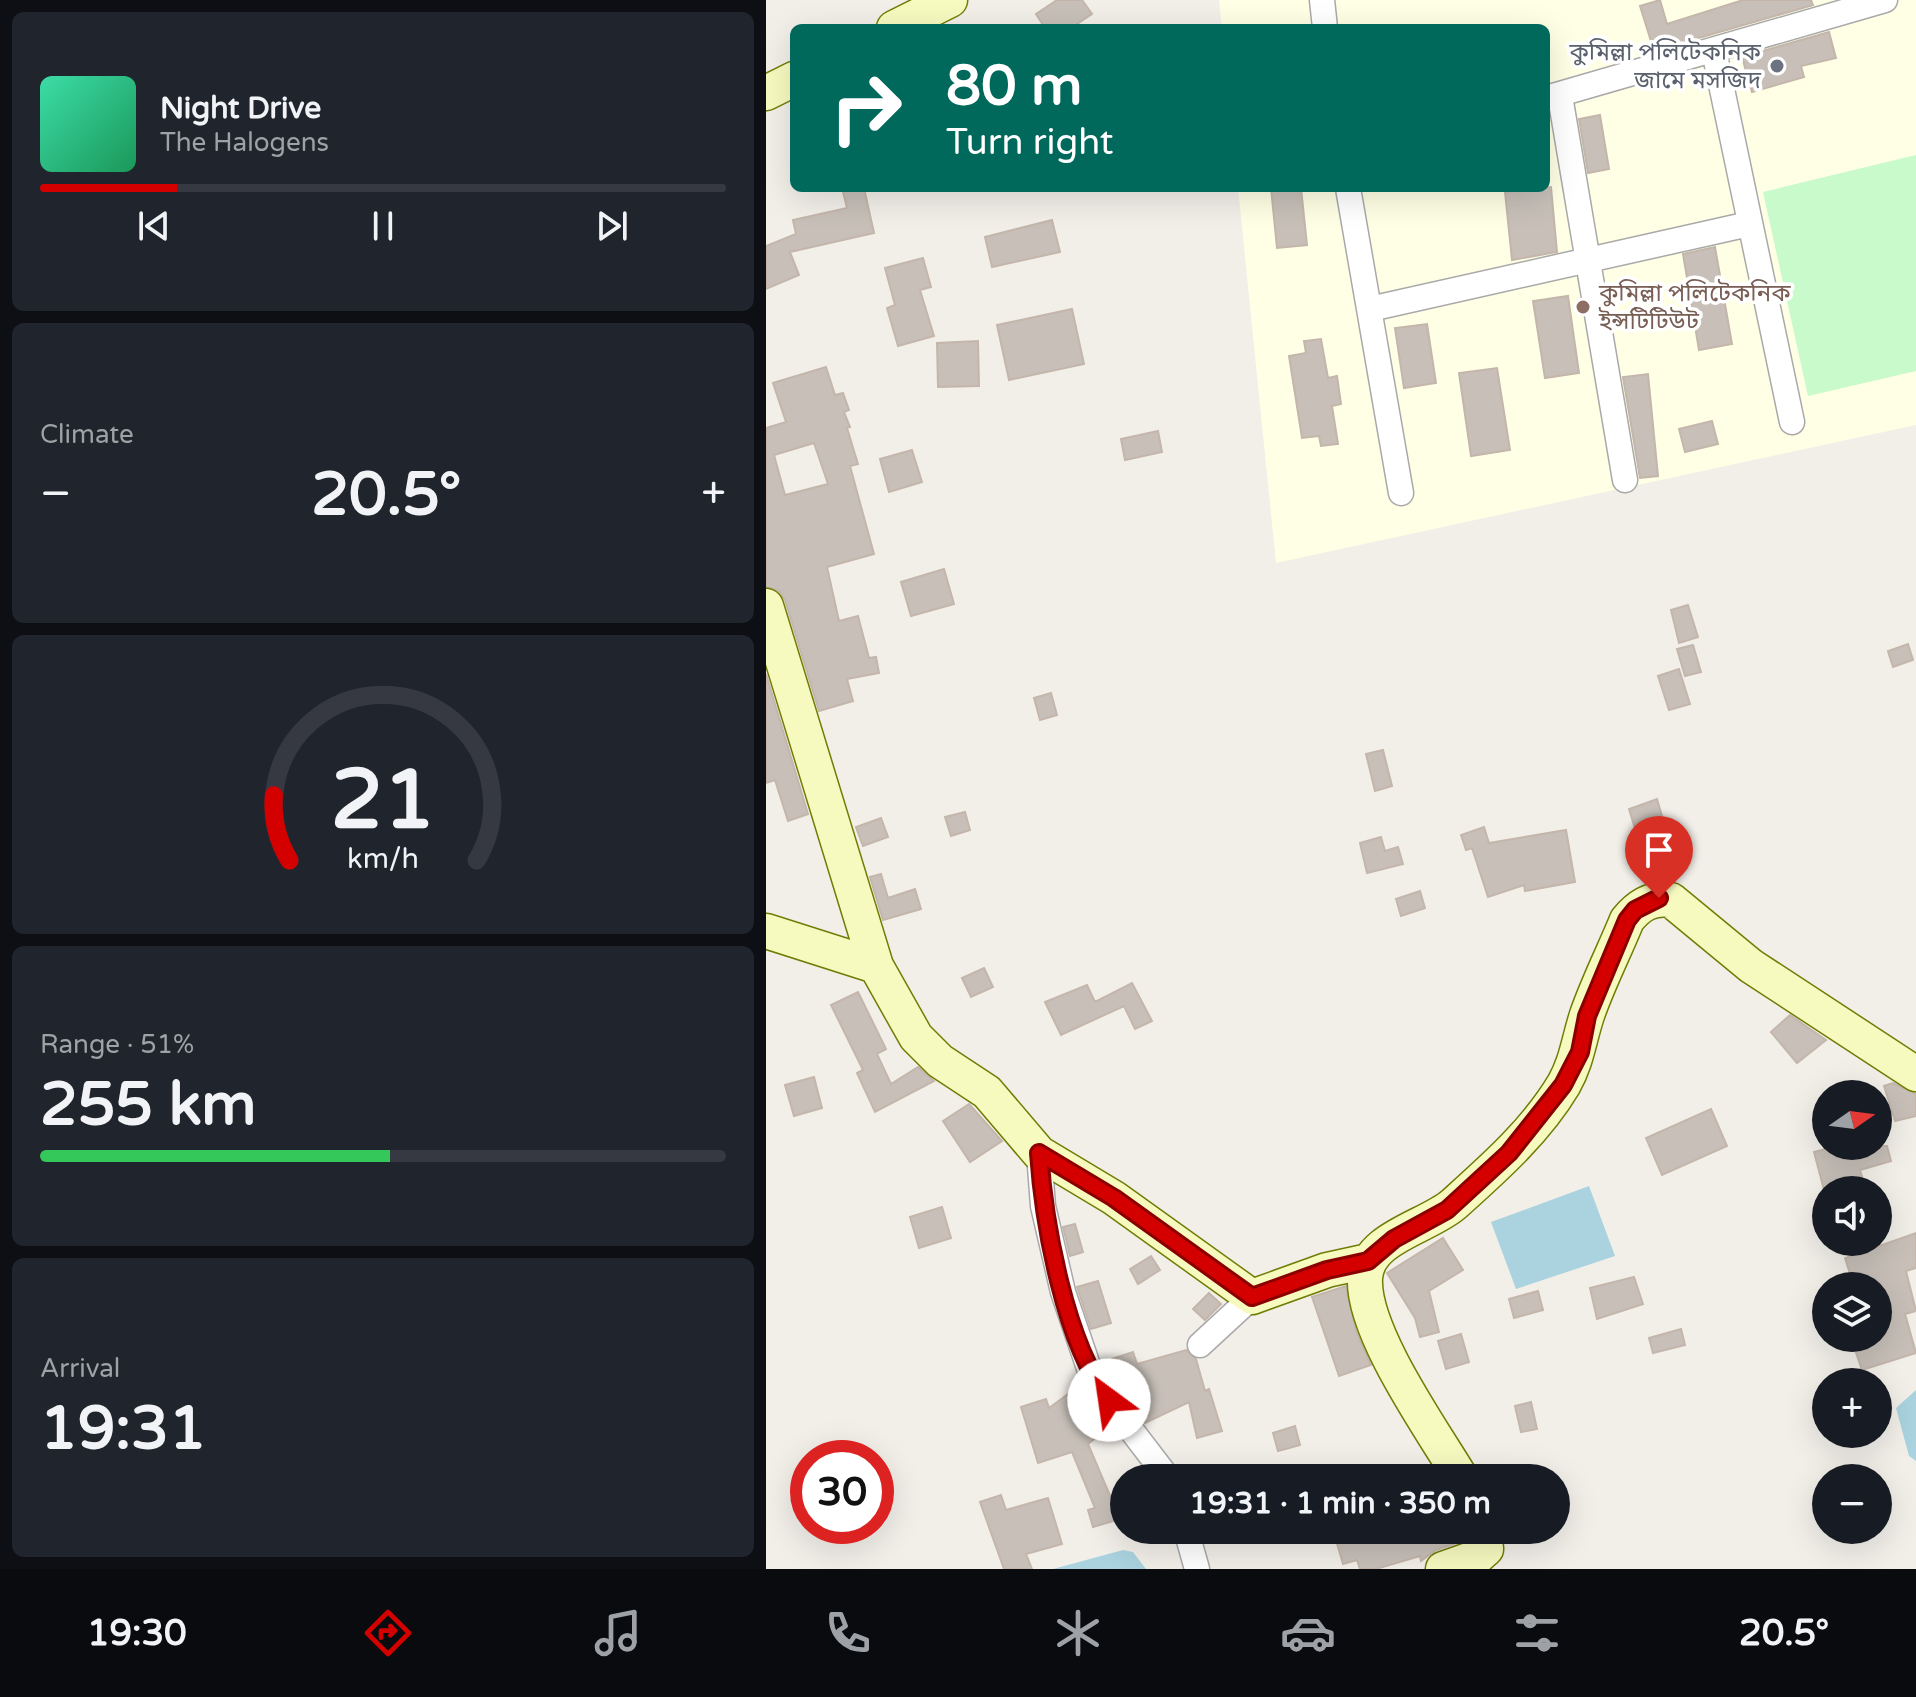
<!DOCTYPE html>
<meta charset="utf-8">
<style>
body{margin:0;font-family:"Varela Round","Noto Sans Bengali",sans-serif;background:#20242c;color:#f1f3f6;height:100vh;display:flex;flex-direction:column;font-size:30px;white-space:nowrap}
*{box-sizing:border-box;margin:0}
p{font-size:26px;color:#9ea1a6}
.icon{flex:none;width:44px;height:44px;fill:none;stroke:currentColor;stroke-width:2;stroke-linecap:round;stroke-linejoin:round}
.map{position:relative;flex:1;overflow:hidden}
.drawer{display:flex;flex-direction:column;gap:12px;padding:12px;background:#0d0f14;width:766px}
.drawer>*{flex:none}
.guide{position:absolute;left:24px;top:24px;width:760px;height:168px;border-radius:12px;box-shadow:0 8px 32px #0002;background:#00695c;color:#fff;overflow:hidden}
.needle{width:52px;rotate:76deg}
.fabs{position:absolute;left:1046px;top:1080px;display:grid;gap:16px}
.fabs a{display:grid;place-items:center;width:80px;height:80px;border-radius:50%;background:#171b24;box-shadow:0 8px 32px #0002;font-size:40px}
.speed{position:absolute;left:24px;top:1440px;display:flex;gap:16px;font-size:40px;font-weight:700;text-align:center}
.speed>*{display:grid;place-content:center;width:104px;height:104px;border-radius:50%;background:#171b24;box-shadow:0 8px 32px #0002;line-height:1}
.speed .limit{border:12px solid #d22;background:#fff;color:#111}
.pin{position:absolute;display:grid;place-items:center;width:68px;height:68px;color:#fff;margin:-82px -34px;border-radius:50% 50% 50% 0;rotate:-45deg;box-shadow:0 0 8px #0007}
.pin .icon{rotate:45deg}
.me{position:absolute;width:88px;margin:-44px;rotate:329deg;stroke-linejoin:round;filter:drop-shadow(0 0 6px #0008)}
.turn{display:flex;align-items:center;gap:28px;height:168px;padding:0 24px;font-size:36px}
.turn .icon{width:104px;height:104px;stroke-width:2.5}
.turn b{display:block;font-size:56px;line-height:68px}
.big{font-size:60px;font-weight:700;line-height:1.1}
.drawer .widget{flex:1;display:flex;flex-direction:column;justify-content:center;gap:12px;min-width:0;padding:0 28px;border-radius:12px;background:#20242c}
.drawer .dial{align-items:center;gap:0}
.dial svg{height:208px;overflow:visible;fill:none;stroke:#363941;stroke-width:7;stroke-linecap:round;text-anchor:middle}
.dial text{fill:#f1f3f6;stroke:none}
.song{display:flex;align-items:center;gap:24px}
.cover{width:96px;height:96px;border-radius:12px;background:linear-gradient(135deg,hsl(160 70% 55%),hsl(150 70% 35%))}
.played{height:8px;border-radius:4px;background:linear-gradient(90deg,#d40000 20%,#363941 20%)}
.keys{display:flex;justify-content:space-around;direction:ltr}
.heat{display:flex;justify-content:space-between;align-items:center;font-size:44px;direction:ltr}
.charge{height:12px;border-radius:6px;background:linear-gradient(90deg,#34c759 51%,#363941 0)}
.trip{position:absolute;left:344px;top:1464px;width:460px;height:80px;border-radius:40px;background:#171b24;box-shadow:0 8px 32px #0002;font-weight:700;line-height:80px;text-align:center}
.menu{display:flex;height:128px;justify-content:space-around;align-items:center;background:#090b0e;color:#9ea1a6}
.menu .icon{width:56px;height:56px}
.menu .current{color:#d40000}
.menu b{font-size:36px;color:#f1f3f6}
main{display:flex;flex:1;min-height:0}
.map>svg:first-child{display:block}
</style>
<main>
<section class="drawer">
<div class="widget">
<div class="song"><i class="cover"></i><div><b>Night Drive</b><p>The Halogens</p></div></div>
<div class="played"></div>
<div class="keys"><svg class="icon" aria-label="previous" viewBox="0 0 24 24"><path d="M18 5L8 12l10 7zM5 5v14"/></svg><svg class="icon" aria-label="pause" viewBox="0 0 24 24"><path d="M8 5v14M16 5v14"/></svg><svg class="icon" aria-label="next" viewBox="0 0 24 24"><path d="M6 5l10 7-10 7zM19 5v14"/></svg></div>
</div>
<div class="widget"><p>Climate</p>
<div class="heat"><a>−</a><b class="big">20.5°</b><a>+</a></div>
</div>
<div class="widget dial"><svg viewBox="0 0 100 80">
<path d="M14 69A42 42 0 1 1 86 69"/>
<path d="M14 69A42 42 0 0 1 8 44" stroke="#d40000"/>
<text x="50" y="56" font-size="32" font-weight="700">21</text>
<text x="50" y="72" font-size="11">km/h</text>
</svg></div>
<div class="widget"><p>Range · 51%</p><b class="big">255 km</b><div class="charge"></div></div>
<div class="widget"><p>Arrival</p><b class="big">19:31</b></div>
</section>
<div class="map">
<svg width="1150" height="1569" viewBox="0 0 1150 1569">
<rect width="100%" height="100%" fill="#f2efe9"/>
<path fill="#ffffe5" d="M453 0H1150V425L510 563 472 188H780V28H456Z"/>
<path fill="#c8facc" d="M1150 155V371L1042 396 997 192Z"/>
<path fill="#aad3df" d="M823 1186 849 1256 750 1289 725 1222Z
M1150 1390V1461L1143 1456 1130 1408Z
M357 1550 367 1552 380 1569H287Z"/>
<path fill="#c7bfb8" stroke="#c4b6ab" stroke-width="2" fill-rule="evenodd" d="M291 0H316L326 14 305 28H279L270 14Z
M894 0 901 24 977 0H1045L1047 5 888 51 874 6Z
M1063 32 1070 58 1035 66 1038 77 986 92 976 57Z
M834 115 843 169 822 173 813 119Z
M785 187 791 252 746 260 739 192Z
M76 188H98L108 233 24 252 33 275 0 289V246L30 234 27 220 81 208Z
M505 188H535L541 245 511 248Z
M286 220 294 252 226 267 219 237Z
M949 247 966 344 933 350 917 254Z
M157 258 165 287 154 290 168 336 132 346 121 308 129 305 119 268Z
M802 296 813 373 779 378 767 301Z
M306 309 318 364 243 380 231 325Z
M661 324 670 383 638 388 629 328Z
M555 339 562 378 571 376 575 404 566 406 572 444 555 446 553 436 536 438 523 356 540 353 538 341Z
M212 341 213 386 172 387 171 343Z
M60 367 69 395 77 393 83 410 78 412 84 427 81 428 92 464 84 466 108 554 61 567 73 621 92 616 103 658 110 657 113 673 81 679 87 701 53 711 19 600 13 591 0 587V428L20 422 7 383ZM48 443 62 484 19 495 8 455Z
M731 368 744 450 705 456 693 373Z
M882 374 892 476 874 478 857 377Z
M946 421 952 444 919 452 913 429Z
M392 431 396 452 359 460 355 439Z
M146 450 156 482 123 492 114 459Z
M178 569 188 604 145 616 135 582Z
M922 605 932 637 913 643 905 610Z
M1142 644 1147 660 1127 667 1122 651Z
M927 645 935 672 919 676 911 649Z
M913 669 924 704 903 710 892 676Z
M0 674 42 814 22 821 9 780 0 783Z
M285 693 291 715 274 720 268 698Z
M617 750 626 786 609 791 600 754Z
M891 799 904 843 876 851 863 809Z
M199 812 204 830 185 836 179 817Z
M115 818 122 837 97 846 90 827Z
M718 827 723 843 800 830 809 882 759 891 758 885 722 897 706 848 700 850 695 835Z
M615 837 619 851 632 847 637 864 601 873 594 843Z
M115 874 122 898 149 889 155 909 117 920 104 877Z
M654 891 659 908 635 916 630 899Z
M218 968 227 987 205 997 196 978Z
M366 983 386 1021 369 1029 358 1006 295 1035 279 1002 321 985 329 1002Z
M92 992 120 1049 111 1054 125 1084 152 1067 168 1081 109 1112 91 1073 97 1070 65 1005Z
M1024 1015 1060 1040 1031 1063 1005 1032Z
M48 1077 56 1108 28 1116 19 1085Z
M1127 1083 1150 1094V1116L1129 1121 1118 1086Z
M203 1104 236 1141 204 1162 177 1121Z
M945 1109 961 1146 896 1175 880 1138Z
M1072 1146H1121L1125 1161 1094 1170 1099 1186 1058 1190 1048 1152Z
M176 1207 185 1238 153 1248 144 1217Z
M309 1224 317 1252 304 1256 297 1227Z
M1150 1233V1268L1140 1271 1150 1311 1139 1314 1150 1353 1096 1370 1087 1344 1120 1333 1112 1305V1286H1088L1079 1258Z
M677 1238 697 1270 663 1291 673 1332 654 1337 649 1318 621 1273Z
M385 1256 394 1270 372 1284 364 1269Z
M868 1277 877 1304 831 1319 824 1288Z
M332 1281 345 1323 325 1329 311 1287Z
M580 1286 590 1331 605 1365 573 1376 546 1297Z
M772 1291 777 1310 748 1318 743 1299Z
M443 1293 455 1304 439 1320 427 1309Z
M915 1329 919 1345 887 1353 883 1338Z
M695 1334 703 1362 680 1369 672 1341Z
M420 1350 430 1359 439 1391 443 1389 456 1431 431 1438 423 1402 379 1423 340 1373 337 1362 367 1352 371 1364Z
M302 1394 335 1434 322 1444 354 1519 327 1527 322 1510 329 1508 306 1452 272 1463 255 1407 280 1399 283 1408Z
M765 1402 771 1429 755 1432 749 1406Z
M529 1426 534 1445 512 1451 507 1433Z
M235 1495 240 1510 282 1498 296 1544 260 1554 266 1569H238L214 1502Z
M567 1530H595L599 1540 632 1530H698L699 1540 670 1550 655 1561 654 1556 610 1569H594L591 1560 577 1564Z"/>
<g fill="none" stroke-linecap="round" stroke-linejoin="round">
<defs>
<path id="street" d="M556 0 559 28
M948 51 1026 422
M794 96 859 480
M780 98 1119 0
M582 188 635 493
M604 309 983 224
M273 1153 277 1206 297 1292 327 1380 402 1478
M434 1345 486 1297
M420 1530 431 1569"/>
<path id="secondary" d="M128 28 184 0
M0 93 28 79
M0 606 110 966 150 1037 174 1061 221 1092 273 1153 348 1198 486 1297 561 1270 602 1261
M0 931 110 966
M695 1478C667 1431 596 1332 599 1278 601 1237 662 1227 688 1204 728 1168 770 1131 798 1084 811 1061 813 1039 821 1015 832 983 848 952 861 920 873 905 886 897 905 900L985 966 1150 1074
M677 1569 711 1557 720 1549 718 1530"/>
</defs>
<use href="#street" stroke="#a9a9a9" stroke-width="27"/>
<use href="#secondary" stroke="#707d05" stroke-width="37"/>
<use href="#street" stroke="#fff" stroke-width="24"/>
<use href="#secondary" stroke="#f7fabf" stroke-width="34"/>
</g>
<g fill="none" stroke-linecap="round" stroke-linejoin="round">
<defs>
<path id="route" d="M343 1400C299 1343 278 1225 273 1153L348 1198 486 1297 561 1270 602 1261 628 1239 681 1210 743 1153 797 1085 814 1052 821 1016 861 920 869 910 893 898"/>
</defs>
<use href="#route" stroke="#8a0000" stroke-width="20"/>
<use href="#route" stroke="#d40000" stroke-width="14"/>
</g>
<circle fill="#6b7280" stroke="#fff" stroke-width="3" cx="1011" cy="66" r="8"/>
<circle fill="#8d6e63" stroke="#fff" stroke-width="3" cx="817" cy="307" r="8"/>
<g text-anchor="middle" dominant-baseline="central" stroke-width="7" stroke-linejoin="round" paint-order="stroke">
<g font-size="24" fill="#5b616d" stroke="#fff" text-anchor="end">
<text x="995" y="52">কুমিল্লা পলিটেকনিক<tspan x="995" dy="28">জামে মসজিদ</tspan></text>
</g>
<g font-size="24" fill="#785e54" stroke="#fff" text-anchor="start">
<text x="833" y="293">কুমিল্লা পলিটেকনিক<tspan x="833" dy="28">ইন্সটিটিউট</tspan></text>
</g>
</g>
</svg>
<div class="fabs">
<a><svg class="needle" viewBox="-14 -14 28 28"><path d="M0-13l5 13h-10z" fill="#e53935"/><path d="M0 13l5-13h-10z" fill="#9ea1a6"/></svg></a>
<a><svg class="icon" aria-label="sound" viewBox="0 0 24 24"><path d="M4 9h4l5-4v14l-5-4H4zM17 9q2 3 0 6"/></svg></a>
<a><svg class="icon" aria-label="layers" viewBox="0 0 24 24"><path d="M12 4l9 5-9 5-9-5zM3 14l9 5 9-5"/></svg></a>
<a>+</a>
<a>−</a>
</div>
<div class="speed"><div class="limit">30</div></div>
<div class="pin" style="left:893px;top:898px;background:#d93025"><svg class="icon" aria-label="arrive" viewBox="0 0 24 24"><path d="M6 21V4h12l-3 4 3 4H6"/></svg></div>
<svg class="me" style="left:343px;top:1400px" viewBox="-20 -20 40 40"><circle r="19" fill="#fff"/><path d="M0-13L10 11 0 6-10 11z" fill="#d40000"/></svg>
<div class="trip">19:31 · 1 min · 350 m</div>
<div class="guide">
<div class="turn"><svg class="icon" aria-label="right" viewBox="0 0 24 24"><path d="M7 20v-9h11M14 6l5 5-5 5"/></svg><div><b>80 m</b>Turn right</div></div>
</div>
</div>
</main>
<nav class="menu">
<b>19:30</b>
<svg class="icon current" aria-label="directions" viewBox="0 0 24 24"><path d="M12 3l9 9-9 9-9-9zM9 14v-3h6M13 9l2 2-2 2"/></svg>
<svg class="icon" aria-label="music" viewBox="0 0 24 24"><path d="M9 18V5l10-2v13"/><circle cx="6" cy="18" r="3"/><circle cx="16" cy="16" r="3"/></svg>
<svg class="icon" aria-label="phone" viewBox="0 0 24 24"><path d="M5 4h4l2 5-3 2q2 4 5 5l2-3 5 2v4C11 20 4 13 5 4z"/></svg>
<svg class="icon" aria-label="climate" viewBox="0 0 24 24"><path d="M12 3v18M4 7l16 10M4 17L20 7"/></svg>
<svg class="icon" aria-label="car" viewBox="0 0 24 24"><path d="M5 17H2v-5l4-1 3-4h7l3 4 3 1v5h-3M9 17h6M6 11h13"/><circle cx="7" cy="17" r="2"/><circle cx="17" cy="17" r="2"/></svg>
<svg class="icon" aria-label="filters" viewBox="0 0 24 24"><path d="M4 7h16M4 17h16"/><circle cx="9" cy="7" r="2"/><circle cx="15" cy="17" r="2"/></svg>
<b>20.5°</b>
</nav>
